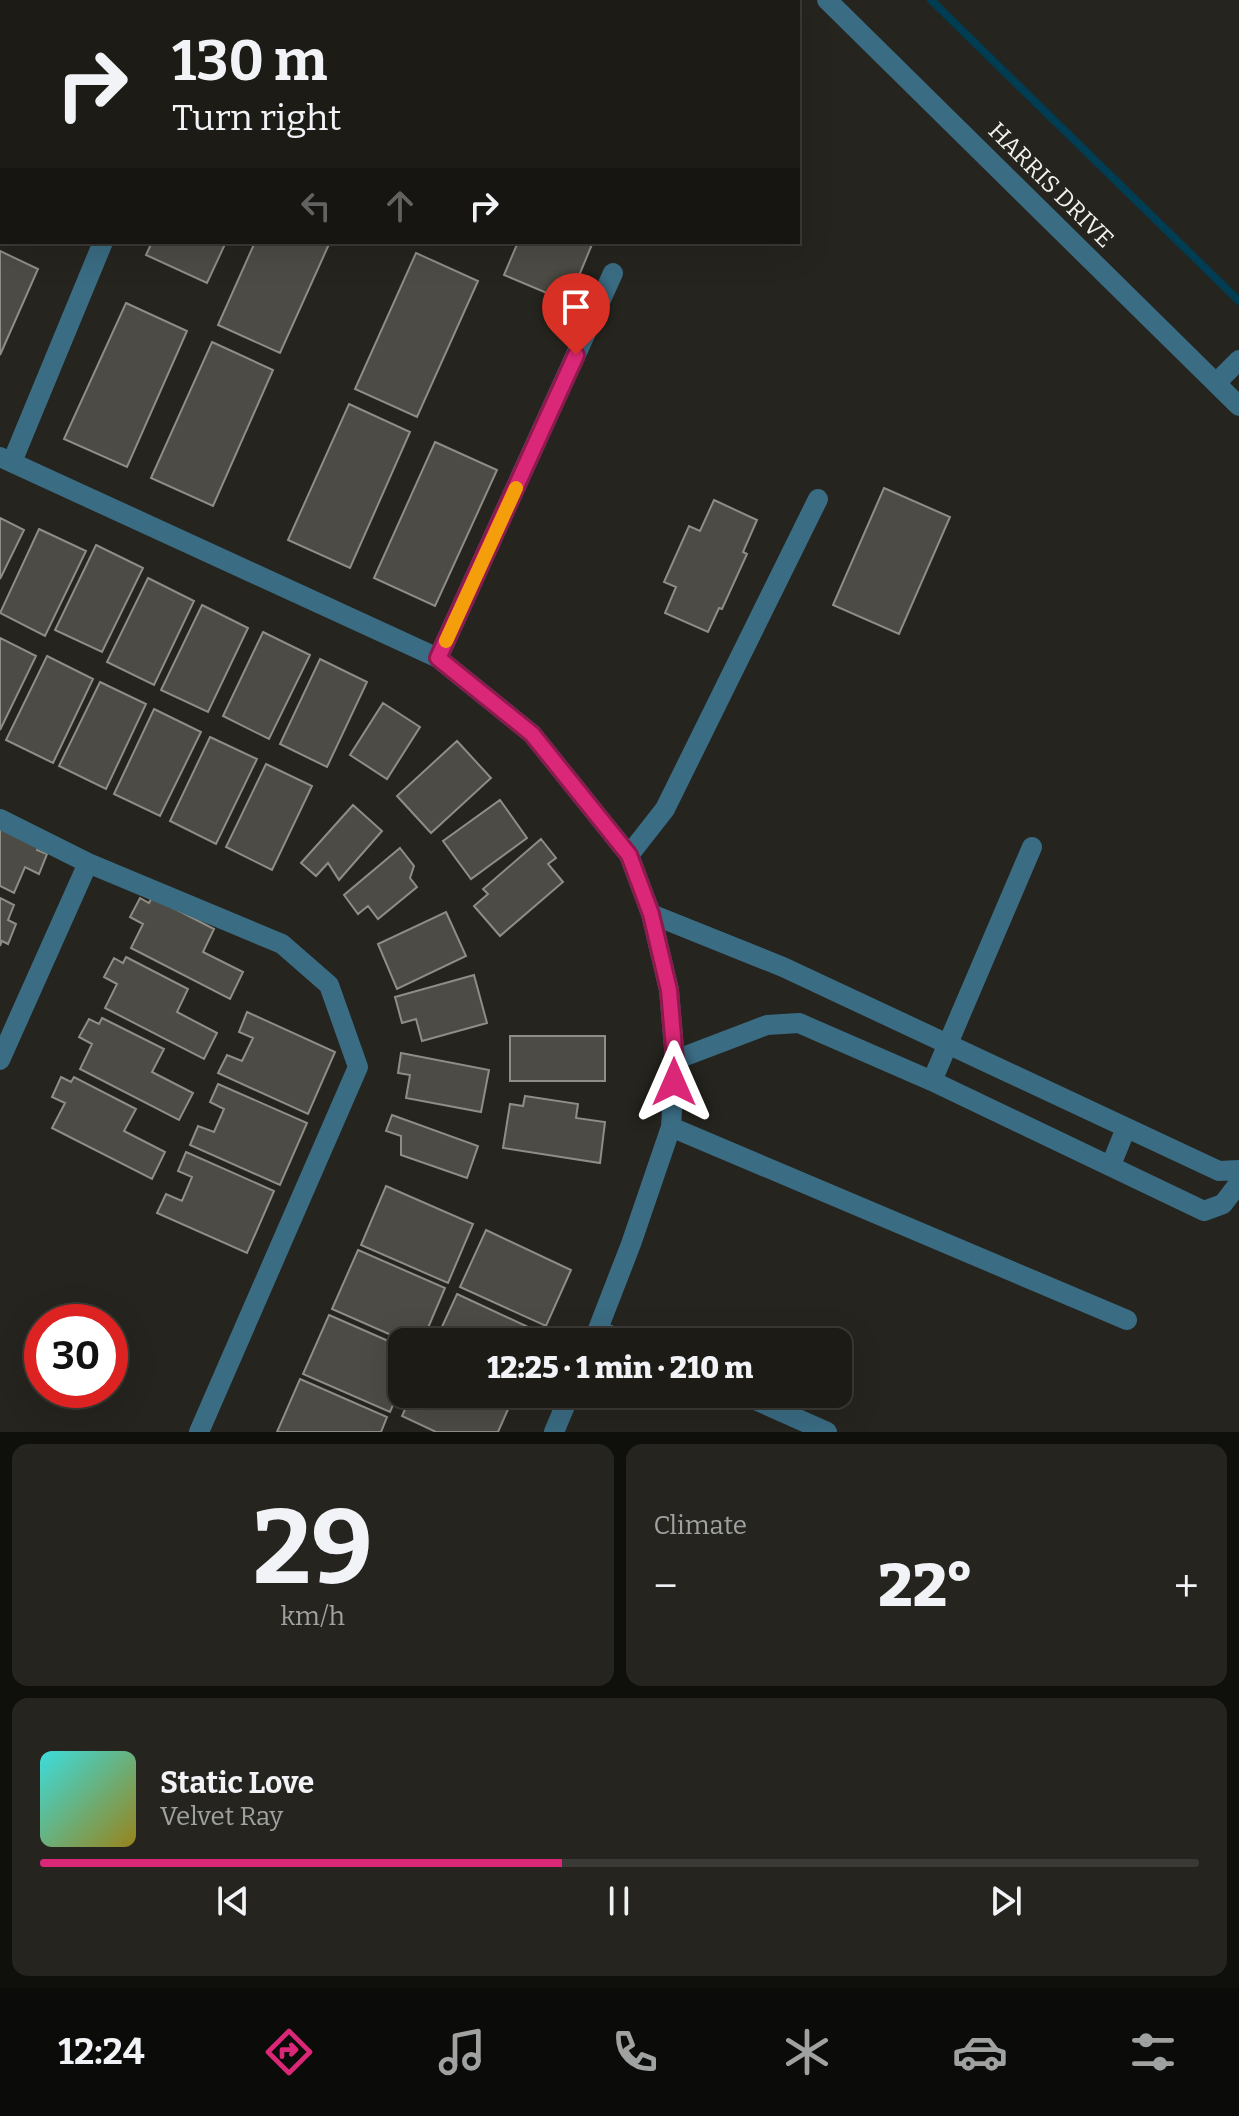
<!DOCTYPE html>
<meta charset="utf-8">
<style>
body{margin:0;font-family:Bitter,serif;background:#25241f;color:#f1f3f6;height:100vh;display:flex;flex-direction:column;font-size:30px;white-space:nowrap}
*{box-sizing:border-box;margin:0}
p{font-size:26px;color:#a0a1a1}
.icon{flex:none;width:44px;height:44px;fill:none;stroke:currentColor;stroke-width:2;stroke-linecap:round;stroke-linejoin:round}
.map{position:relative;height:1432px;overflow:hidden}
.sheet{display:flex;flex-direction:column;gap:12px;padding:12px;background:#0f0f0c;flex:1}
.sheet>*{flex:none}
.guide{position:absolute;left:0px;top:0px;width:800px;height:244px;box-shadow:0 8px 32px #0002,0 0 0 2px #3a3935;background:#1c1b16;color:#f1f3f6;overflow:hidden}
.speed{position:absolute;left:24px;top:1304px;display:flex;gap:16px;font-size:40px;font-weight:700;text-align:center}
.speed>*{display:grid;place-content:center;width:104px;height:104px;border-radius:50%;background:#1c1b16;box-shadow:0 8px 32px #0002,0 0 0 2px #3a3935;line-height:1}
.speed .limit{border:12px solid #d22;background:#fff;color:#111}
.pin{position:absolute;display:grid;place-items:center;width:68px;height:68px;color:#fff;margin:-82px -34px;border-radius:50% 50% 50% 0;rotate:-45deg;box-shadow:0 0 8px #0007}
.pin .icon{rotate:45deg}
.me{position:absolute;width:88px;margin:-44px;rotate:0deg;stroke-linejoin:round;filter:drop-shadow(0 0 6px #0008)}
.turn{display:flex;align-items:center;gap:28px;height:168px;padding:0 40px;font-size:36px}
.turn .icon{width:104px;height:104px;stroke-width:2.5}
.turn b{display:block;font-size:56px;line-height:68px}
.lanes{display:flex;align-items:center;height:76px;padding:0 40px;background:#0003;justify-content:center;gap:40px;direction:ltr}
.lanes .off{opacity:.35}
.big{font-size:60px;font-weight:800;line-height:1.1}
.sheet .card{flex:1;display:flex;flex-direction:column;justify-content:center;gap:12px;min-width:0;padding:0 28px;border-radius:16px;background:#25241f}
.sheet .dial{align-items:center;gap:0}
.dial b{font-size:104px;line-height:1}
.song{display:flex;align-items:center;gap:24px}
.cover{width:96px;height:96px;border-radius:12px;background:linear-gradient(135deg,hsl(180 70% 55%),hsl(50 70% 35%))}
.played{height:8px;border-radius:4px;background:linear-gradient(90deg,#db2777 45%,#3a3935 45%)}
.keys{display:flex;justify-content:space-around;direction:ltr}
.heat{display:flex;justify-content:space-between;align-items:center;font-size:44px;direction:ltr}
.sheet .tiles{flex:1;display:grid;gap:12px;grid-template-columns:1fr 1fr}
.card:last-child{grid-column:span 2}
.trip{position:absolute;left:388px;top:1328px;width:464px;height:80px;border-radius:16px;background:#1c1b16;box-shadow:0 8px 32px #0002,0 0 0 2px #3a3935;font-weight:800;line-height:80px;text-align:center}
.menu{display:flex;height:128px;justify-content:space-around;align-items:center;background:#0b0b09;color:#a0a1a1}
.menu .icon{width:56px;height:56px}
.menu .on{color:#db2777}
.menu b{font-size:36px;color:#f1f3f6}
.map>svg:first-child{display:block}
</style>
<div class="map">
<svg width="1239" height="1432" viewBox="0 0 1239 1432">
<rect width="100%" height="100%" fill="#25241e"/>
<g fill="none" stroke-linecap="round" stroke-linejoin="round">
<path stroke="#003c52" stroke-width="8" d="M931 0 1239 301"/>
</g>
<path fill="#4c4b45" stroke="#8e8d86" stroke-width="2" d="M85 0H160L85 2Z
M258 0H333L257 2Z
M152 242H226L207 283 146 255Z
M255 242H330L280 353 218 325Z
M518 242H593L568 302 504 275Z
M0 251 38 269 0 355Z
M416 253 478 281 417 417 355 389Z
M126 303 187 331 127 467 64 439Z
M212 342 273 370 213 506 151 478Z
M349 404 410 432 350 568 288 540Z
M435 442 497 470 435 606 374 578Z
M884 488 950 517 899 634 833 605Z
M714 500 757 520 743 552 747 554 722 609 719 608 708 632 665 613 676 587 664 582 689 526 700 531Z
M0 518 24 530 0 579Z
M39 529 86 551 45 636 0 613Z
M96 545 143 568 102 652 55 630Z
M148 578 194 601 154 685 107 662Z
M202 605 248 628 208 712 161 690Z
M263 632 310 655 269 739 223 716Z
M0 638 36 656 0 730Z
M47 656 93 679 53 763 6 740Z
M320 659 367 682 327 767 280 744Z
M100 682 146 704 106 789 59 766Z
M383 703 420 727 387 779 350 755Z
M154 709 201 732 160 816 114 794Z
M210 737 257 759 216 844 170 821Z
M457 741 491 778 431 833 397 796Z
M266 764 312 786 272 870 226 847Z
M500 800 527 838 471 879 443 841Z
M353 805 382 831 339 880 328 863 316 876 301 863Z
M0 825 40 843 37 850 47 854 39 874 25 867 14 893 0 886Z
M541 839 556 858 548 864 563 882 500 936 474 906 488 894 483 889Z
M400 848 414 866 410 878 417 887 378 919 368 906 358 914 344 895Z
M152 897 214 929 203 952 243 972 230 999 131 948 143 924 130 917 140 898 149 903Z
M0 898 14 905 8 920 16 924 8 944 2 941 0 946Z
M446 912 466 956 397 989 378 944Z
M126 957 188 989 177 1012 217 1033 204 1059 105 1008 117 984 104 977 114 958 123 963Z
M474 975 487 1023 422 1041 416 1019 402 1023 395 997Z
M247 1012 335 1052 308 1114 218 1073 227 1055 242 1061 253 1038 239 1032Z
M102 1018 164 1049 152 1072 193 1093 179 1120 80 1069 92 1044 79 1037 89 1019 99 1024Z
M510 1036H605V1081H510Z
M401 1053 489 1070 481 1112 406 1098 410 1075 398 1073Z
M61 1077 71 1082 74 1077 136 1109 124 1131 165 1152 152 1179 52 1128 65 1103 52 1097Z
M218 1084 307 1123 280 1185 190 1145 198 1126 214 1132 224 1109 210 1102Z
M525 1096 578 1104 576 1118 605 1122 600 1163 503 1148 510 1104 523 1106Z
M392 1115 478 1146 467 1178 401 1155V1136L386 1131Z
M186 1152 274 1191 247 1253 157 1213 166 1194 182 1201 192 1177 178 1171Z
M386 1186 473 1224 448 1283 361 1245Z
M486 1230 571 1270 546 1326 460 1287Z
M358 1250 445 1288 422 1342H407L332 1309Z
M457 1294 543 1334 539 1342H435Z
M329 1315 402 1347V1384L390 1412 303 1374Z
M300 1379 387 1417 381 1432H277Z
M412 1394H504L513 1398 498 1432H436L402 1416Z"/>
<g fill="none" stroke-linecap="round" stroke-linejoin="round">
<path stroke="#3a6c83" stroke-width="20" d="M827 0 1239 406
M202 2 203 0
M1216 383 1239 360
M0 457 438 658 532 734 629 855 651 914 669 990 675 1060 671 1127 631 1244 593 1342
M12 462 103 242
M438 658 613 273
M0 819 88 863 282 944 329 985 358 1067 199 1432
M629 855 665 809 818 499
M651 914 783 967 1219 1171 1239 1170
M0 1060 88 863
M675 1060 767 1025 799 1023 932 1081 1204 1211 1223 1204 1239 1183
M932 1081 1032 847
M671 1127 1127 1320
M1111 1165 1126 1128
M598 1330 626 1342
M742 1394 827 1432
M554 1432 570 1394"/>
</g>
<g fill="none" stroke-linecap="round" stroke-linejoin="round">
<defs>
<path id="route" d="M576 355 438 658 532 734 629 855 651 914 669 990 675 1060 674 1082"/>
</defs>
<use href="#route" stroke="#8e194d" stroke-width="20"/>
<use href="#route" stroke="#db2777" stroke-width="14"/>
<path stroke="#f59e0b" stroke-width="14" d="M446 641 516 488"/>
</g>
<g text-anchor="middle" dominant-baseline="central" stroke-width="8" stroke-linejoin="round" paint-order="stroke">
<g font-size="24" fill="#f1f1ed" stroke="#25241e">
<text transform="translate(1051 185) rotate(45)">HARRIS DRIVE</text>
</g>
</g>
</svg>
<div class="speed"><div class="limit">30</div></div>
<div class="pin" style="left:576px;top:355px;background:#d93025"><svg class="icon" aria-label="arrive" viewBox="0 0 24 24"><path d="M6 21V4h12l-3 4 3 4H6"/></svg></div>
<svg class="me" style="left:674px;top:1082px" viewBox="-20 -20 40 40"><path d="M0-17L14 15 0 8-14 15z" fill="#db2777" stroke="#fff" stroke-width="4"/></svg>
<div class="trip">12:25 · 1 min · 210 m</div>
<div class="guide">
<div class="turn"><svg class="icon" aria-label="right" viewBox="0 0 24 24"><path d="M7 20v-9h11M14 6l5 5-5 5"/></svg><div><b>130 m</b>Turn right</div></div>
<div class="lanes"><svg class="icon off" aria-label="left" viewBox="0 0 24 24"><path d="M17 20v-9H6M10 6l-5 5 5 5"/></svg><svg class="icon off" aria-label="ahead" viewBox="0 0 24 24"><path d="M12 20V5M6 11l6-6 6 6"/></svg><svg class="icon" aria-label="right" viewBox="0 0 24 24"><path d="M7 20v-9h11M14 6l5 5-5 5"/></svg></div>
</div>
</div>
<section class="sheet">
<div class="tiles">
<div class="card dial"><b>29</b><p>km/h</p></div>
<div class="card"><p>Climate</p>
<div class="heat"><a>−</a><b class="big">22°</b><a>+</a></div>
</div>
<div class="card">
<div class="song"><i class="cover"></i><div><b>Static Love</b><p>Velvet Ray</p></div></div>
<div class="played"></div>
<div class="keys"><svg class="icon" aria-label="previous" viewBox="0 0 24 24"><path d="M18 5L8 12l10 7zM5 5v14"/></svg><svg class="icon" aria-label="pause" viewBox="0 0 24 24"><path d="M8 5v14M16 5v14"/></svg><svg class="icon" aria-label="next" viewBox="0 0 24 24"><path d="M6 5l10 7-10 7zM19 5v14"/></svg></div>
</div>
</div>
</section>
<nav class="menu">
<b>12:24</b>
<svg class="icon on" aria-label="directions" viewBox="0 0 24 24"><path d="M12 3l9 9-9 9-9-9zM9 14v-3h6M13 9l2 2-2 2"/></svg>
<svg class="icon" aria-label="music" viewBox="0 0 24 24"><path d="M9 18V5l10-2v13"/><circle cx="6" cy="18" r="3"/><circle cx="16" cy="16" r="3"/></svg>
<svg class="icon" aria-label="phone" viewBox="0 0 24 24"><path d="M5 4h4l2 5-3 2q2 4 5 5l2-3 5 2v4C11 20 4 13 5 4z"/></svg>
<svg class="icon" aria-label="climate" viewBox="0 0 24 24"><path d="M12 3v18M4 7l16 10M4 17L20 7"/></svg>
<svg class="icon" aria-label="car" viewBox="0 0 24 24"><path d="M5 17H2v-5l4-1 3-4h7l3 4 3 1v5h-3M9 17h6M6 11h13"/><circle cx="7" cy="17" r="2"/><circle cx="17" cy="17" r="2"/></svg>
<svg class="icon" aria-label="filters" viewBox="0 0 24 24"><path d="M4 7h16M4 17h16"/><circle cx="9" cy="7" r="2"/><circle cx="15" cy="17" r="2"/></svg>
</nav>
